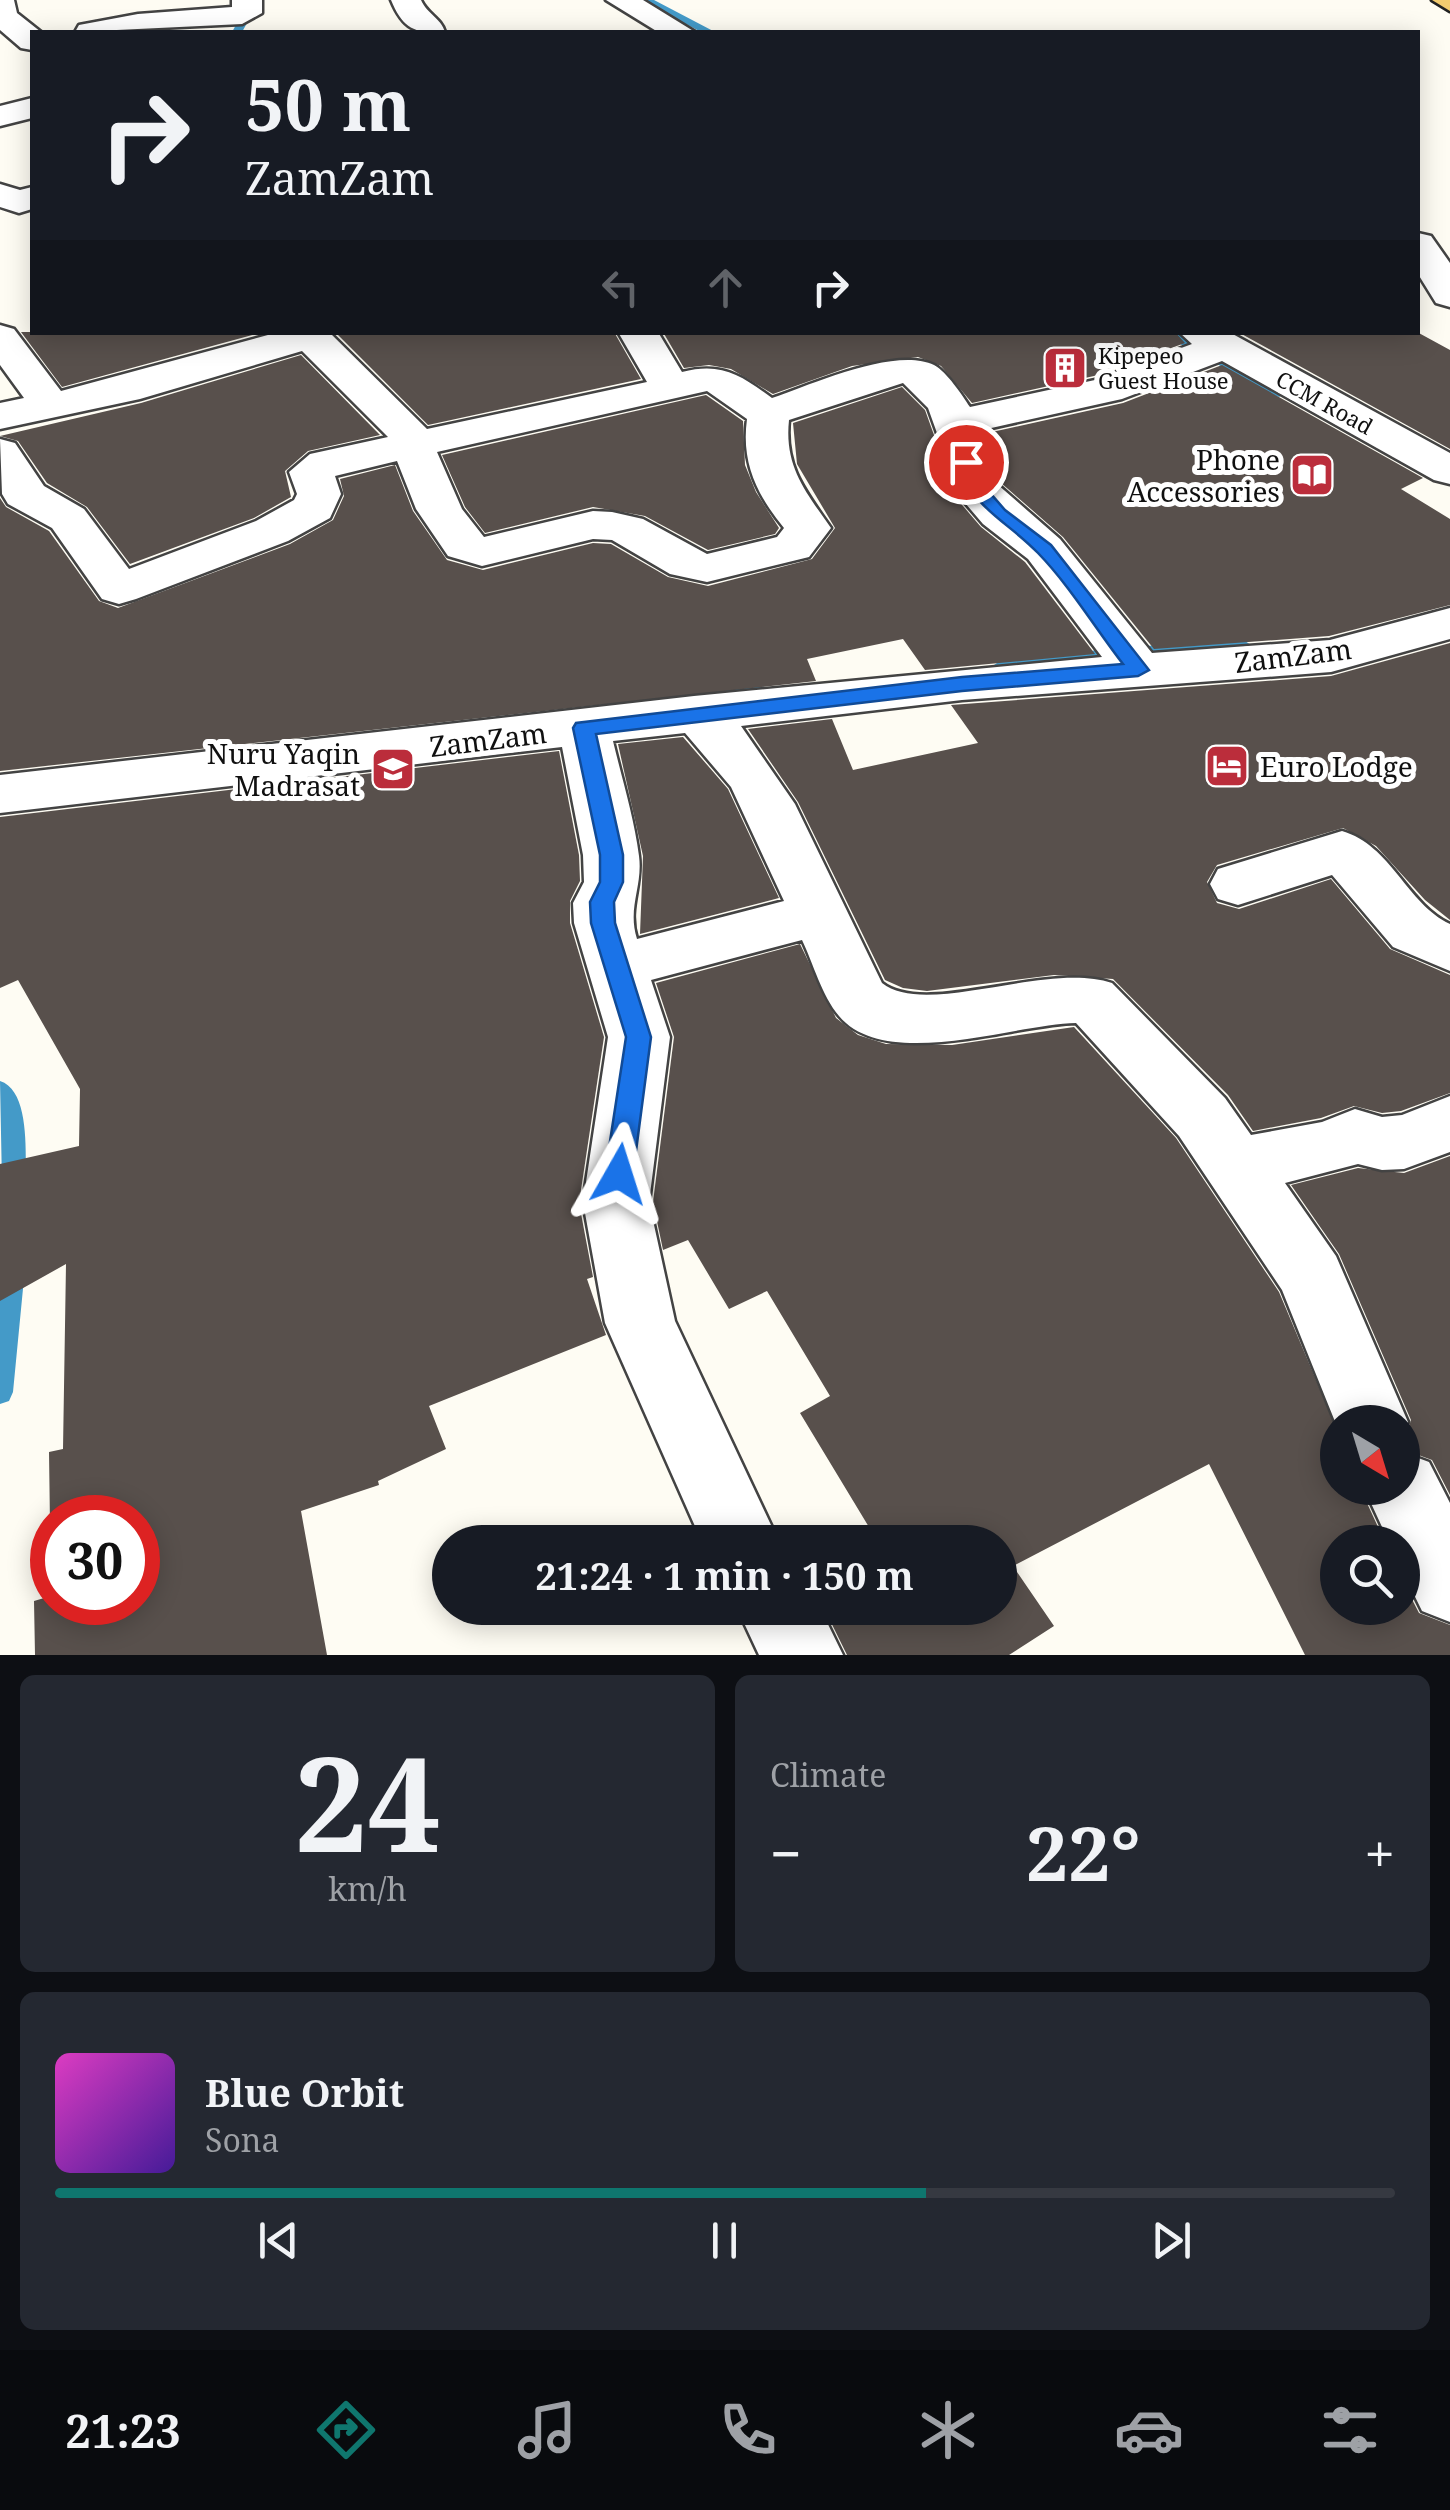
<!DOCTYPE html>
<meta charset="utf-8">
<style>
body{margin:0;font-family:"Noto Serif",serif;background:#242831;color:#f1f3f6;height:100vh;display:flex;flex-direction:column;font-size:38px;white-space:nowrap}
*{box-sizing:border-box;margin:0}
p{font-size:32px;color:#9ea1a6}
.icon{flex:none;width:55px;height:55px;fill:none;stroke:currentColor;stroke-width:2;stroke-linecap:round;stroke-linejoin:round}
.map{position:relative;height:1655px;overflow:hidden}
.side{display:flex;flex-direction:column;gap:20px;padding:20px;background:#0d0f14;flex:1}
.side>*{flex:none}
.hud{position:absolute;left:30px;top:30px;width:1390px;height:305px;border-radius:0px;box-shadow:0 5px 25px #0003;background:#171b24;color:#f1f3f6;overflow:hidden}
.needle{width:65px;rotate:142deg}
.fabs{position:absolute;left:1320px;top:1405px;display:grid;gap:20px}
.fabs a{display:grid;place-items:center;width:100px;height:100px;border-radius:50%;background:#171b24;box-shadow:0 5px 25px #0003;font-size:50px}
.speed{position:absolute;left:30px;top:1495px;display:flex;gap:20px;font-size:50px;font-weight:700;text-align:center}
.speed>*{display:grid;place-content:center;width:130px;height:130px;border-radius:50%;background:#171b24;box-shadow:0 5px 25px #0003;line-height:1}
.speed .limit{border:15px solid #d22;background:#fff;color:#111}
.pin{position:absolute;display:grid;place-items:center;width:85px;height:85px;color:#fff;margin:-42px;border:5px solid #fff;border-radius:50%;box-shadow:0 2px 10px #0007}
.me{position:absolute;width:110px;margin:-55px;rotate:6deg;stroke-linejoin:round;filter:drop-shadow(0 0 8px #0008)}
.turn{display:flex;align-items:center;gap:35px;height:210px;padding:0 50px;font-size:45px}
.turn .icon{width:130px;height:130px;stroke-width:2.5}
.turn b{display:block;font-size:70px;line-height:85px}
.lanes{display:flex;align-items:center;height:95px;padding:0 50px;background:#0003;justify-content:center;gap:50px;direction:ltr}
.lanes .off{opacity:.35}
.big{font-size:75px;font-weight:700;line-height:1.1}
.side .card{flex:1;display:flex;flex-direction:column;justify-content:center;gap:15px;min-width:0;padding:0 35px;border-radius:15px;background:#242831}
.side .dial{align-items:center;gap:0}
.dial b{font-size:130px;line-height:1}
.song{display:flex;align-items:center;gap:30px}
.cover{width:120px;height:120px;border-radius:15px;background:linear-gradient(135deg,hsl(310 70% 55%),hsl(260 70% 35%))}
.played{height:10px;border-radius:5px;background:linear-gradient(90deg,#0f766e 65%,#363941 65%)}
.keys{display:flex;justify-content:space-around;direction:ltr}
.heat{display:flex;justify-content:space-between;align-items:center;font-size:55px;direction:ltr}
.side .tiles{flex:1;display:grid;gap:20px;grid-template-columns:1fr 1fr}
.card:last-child{grid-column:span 2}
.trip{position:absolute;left:432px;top:1525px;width:585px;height:100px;border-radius:50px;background:#171b24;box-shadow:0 5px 25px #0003;font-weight:700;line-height:100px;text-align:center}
.tabs{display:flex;height:160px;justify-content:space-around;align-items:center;background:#090b0e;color:#9ea1a6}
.tabs .icon{width:70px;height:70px}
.tabs .current{color:#0f766e}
.tabs b{font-size:45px;color:#f1f3f6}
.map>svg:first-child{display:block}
</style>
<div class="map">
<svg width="1450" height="1655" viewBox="0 0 1450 1655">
<rect width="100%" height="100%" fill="#fefcf3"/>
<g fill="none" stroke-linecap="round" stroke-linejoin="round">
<path fill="#449ac8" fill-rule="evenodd" d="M250 0H260L242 32H232Z
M641 0H654L715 32H701Z
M1158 332H1177L1287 392 1279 397 1274 395Z
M1245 641 1254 647 1251 651 1125 659 1000 673 991 667 1000 661 1125 647Z
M758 685 765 687 767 691 765 695 607 712 598 706 607 700Z
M0 1081C31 1091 25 1156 26 1184L22 1191 14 1194 6 1191 2 1184Z
M13 1257 22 1260 25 1268 13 1392 9 1401 0 1404V1273L4 1260Z"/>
</g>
<path fill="#58504c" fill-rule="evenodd" d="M21 332H263L62 387Z
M335 332H614L641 379 428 425Z
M663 332H1175L1185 343 1094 376 972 403 941 366 918 357 852 366 773 394 731 369 709 365 684 368Z
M1238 332H1417L1450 350V449Z
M301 355 380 435 308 451 285 471 291 497 254 518 130 564 87 507 47 483 18 441 0 436 141 403Z
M1222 365 1423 478 1401 489 1450 519V605L1329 636 1154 649 1063 537 1000 482 983 434 1123 403Z
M902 387 925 410 957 499 981 527 1025 562 1095 654 925 670 903 639 807 659 816 681 0 771V498L6 507 49 531 99 601 118 608 290 544 333 520 344 496 340 479 395 465 413 511 447 560 483 570 593 543 611 544 668 577 708 586 812 559 835 528 797 464 793 423Z
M706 395 743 421 745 465 756 492 779 528 775 534 708 550 645 516 593 507 485 533 465 507 442 455Z
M1450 643V920L1425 900 1376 846 1343 828 1217 865 1207 882 1217 903 1239 909 1331 879 1390 949 1450 975V1093L1401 1111 1382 1113 1354 1106 1321 1118 1253 1131 1228 1095 1113 979 1054 975 927 991 903 988 885 980 798 802 748 729 832 719 853 770 978 743 951 705 1331 676Z
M683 737 728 789 779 898 640 934 643 856 618 744Z
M559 751 579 855 580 881 570 901V923L604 1037 579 1203 593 1277 587 1279 606 1335 429 1406 446 1449 378 1481 379 1485 301 1511 327 1655H35L34 1601 51 1596 49 1452 63 1449 66 1264 0 1301V1164L79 1146 80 1089 18 980 0 988V817ZM52 1518H138V1602H52Z
M800 944 836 1018 858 1035 886 1044 952 1045 1074 1027 1176 1138 1279 1292 1338 1432V1488H1360L1385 1542H1338V1608H1402V1580L1419 1613 1450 1625V1655H1305L1209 1464 1013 1566 1054 1626 1009 1655H847L824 1608H1000V1542H878L800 1413 830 1396 767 1291 729 1309 688 1240 663 1250 653 1202 674 1037 656 983Z
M1450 1156V1495L1432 1460 1402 1449 1411 1420 1339 1254 1291 1185 1358 1168 1404 1173Z"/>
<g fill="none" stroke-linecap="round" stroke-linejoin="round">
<defs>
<path id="minor" d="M0 0H14L17 13 41 32H32V50L21 48 0 30Z
M232 0H262V13L242 24 75 32 79 25 138 14 232 7Z
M391 0H421C427 14 441 18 445 32 415 34 403 29 391 0Z
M606 0H643L695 32H658Z
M32 98V118L0 126V106Z
M0 184 20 190 32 187V209L19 213 0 207Z
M1418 233 1431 236 1450 263V307L1436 303 1418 274Z
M0 325 14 329 61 391 279 332H329L427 429 647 382 618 332H658L682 372C722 362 740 375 772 398 810 385 896 346 934 365 947 372 962 395 970 407L1095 380 1192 344 1179 332H1229L1450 453V484L1434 480 1222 361 1122 399 978 431 997 484 1060 539 1152 653 1330 640 1450 608V639L1331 672 962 700 741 726 795 804 882 983C926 1018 1046 961 1112 983L1225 1098 1251 1135 1322 1122 1355 1109 1382 1117 1402 1115 1450 1096V1152L1404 1169 1382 1170 1358 1164 1285 1183 1336 1256 1408 1422 1402 1434V1422H1338V1429L1282 1290 1179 1136 1076 1023C1014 1024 886 1072 839 1016 822 996 813 963 802 940L651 980 670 1037 649 1202 675 1321 779 1542H702L605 1323 583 1202 608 1037 574 923 573 903 584 882 583 855 562 747 0 813V775L694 696 1102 657 1028 559 983 524 960 497 928 408 903 383 789 420C784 467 806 492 831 528L809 557 707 582 670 574 612 540 593 539 482 566 448 556 416 509 397 461 335 476 341 494 330 518 288 541 136 599 119 604 102 599 52 528 8 504 2 494 0 439 15 443 44 486 84 509 129 569 256 521 294 500 297 494 289 472 310 454 388 437 302 351 140 399 0 429V403L24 398 0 365ZM707 391 747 419C741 463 757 495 784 528L777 537 707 554 643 519 612 512 593 511 484 537 462 509 437 452ZM685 733 731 787 784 901 637 939C627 907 643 887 639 856 634 817 622 779 613 741Z
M1342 831C1391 845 1407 904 1450 924V971L1393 947 1332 875 1238 905 1218 899 1210 884 1218 869Z
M1402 1452 1429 1462 1450 1503V1622L1422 1611 1402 1570V1542H1389L1364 1488H1402Z
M737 1608H820L843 1655H759Z"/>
<path id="primary" d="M1432 0H1450V11Z"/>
</defs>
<use href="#minor" stroke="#434343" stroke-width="5"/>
<use href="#primary" stroke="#212121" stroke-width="5"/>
<use href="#minor" fill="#fff" fill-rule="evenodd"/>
<use href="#primary" fill="#f2cb6f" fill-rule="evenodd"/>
</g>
<path fill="#1a73e8" stroke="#114b97" stroke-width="2.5" d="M960 458H973L985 487 1005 510 1051 545 1149 670 1138 676 962 691 596 734 623 855V882L614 902 615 923 651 1037 633 1174 629 1182H609L605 1174 626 1037 591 923 590 902 600 882V855L573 728 576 723 962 677 1123 664C1095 628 1070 586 1038 553 1004 518 976 512 957 462Z"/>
<defs>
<symbol id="building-square" viewBox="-11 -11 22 22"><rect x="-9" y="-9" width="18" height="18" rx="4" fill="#bb2d3b" stroke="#fff"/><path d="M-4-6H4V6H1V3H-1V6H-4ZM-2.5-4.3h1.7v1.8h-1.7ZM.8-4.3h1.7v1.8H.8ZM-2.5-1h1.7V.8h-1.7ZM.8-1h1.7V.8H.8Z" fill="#fff"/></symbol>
<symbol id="library-square" viewBox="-11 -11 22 22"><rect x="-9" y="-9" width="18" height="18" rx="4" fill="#bb2d3b" stroke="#fff"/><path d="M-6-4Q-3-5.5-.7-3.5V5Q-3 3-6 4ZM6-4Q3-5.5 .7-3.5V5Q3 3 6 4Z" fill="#fff"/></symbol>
<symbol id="hotel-square" viewBox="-11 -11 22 22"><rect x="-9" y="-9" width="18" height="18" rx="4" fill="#bb2d3b" stroke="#fff"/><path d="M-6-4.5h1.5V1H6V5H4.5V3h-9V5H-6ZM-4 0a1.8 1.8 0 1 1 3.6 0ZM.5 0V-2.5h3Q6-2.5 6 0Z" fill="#fff"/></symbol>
<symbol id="school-square" viewBox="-11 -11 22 22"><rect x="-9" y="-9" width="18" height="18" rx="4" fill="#bb2d3b" stroke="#fff"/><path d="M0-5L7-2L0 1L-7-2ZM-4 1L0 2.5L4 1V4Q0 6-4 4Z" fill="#fff"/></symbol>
</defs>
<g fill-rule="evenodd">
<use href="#building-square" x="1040" y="343" width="50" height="50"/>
<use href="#library-square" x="1287" y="450" width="50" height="50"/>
<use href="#hotel-square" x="1202" y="741" width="50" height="50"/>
<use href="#school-square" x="368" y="744" width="50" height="50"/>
</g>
<g text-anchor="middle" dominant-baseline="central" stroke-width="10" stroke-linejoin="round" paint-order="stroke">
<g font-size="22" fill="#101010" stroke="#fff" text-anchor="start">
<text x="1098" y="355">Kipepeo<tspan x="1098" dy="25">Guest House</tspan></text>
</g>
<g font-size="22" fill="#101010" stroke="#fff">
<text transform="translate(1325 402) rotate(29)">CCM Road</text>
</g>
<g font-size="28" fill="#101010" stroke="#fff" text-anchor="end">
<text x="1280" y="459">Phone<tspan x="1280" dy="32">Accessories</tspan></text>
<text x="360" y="753">Nuru Yaqin<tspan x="360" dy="32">Madrasat</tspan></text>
<text x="1260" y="766" text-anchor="start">Euro Lodge</text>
</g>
<g font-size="28" fill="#101010" stroke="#fff">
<text transform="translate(1293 655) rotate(-7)">ZamZam</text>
<text transform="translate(488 739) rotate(-7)">ZamZam</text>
</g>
</g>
</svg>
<div class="fabs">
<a><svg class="needle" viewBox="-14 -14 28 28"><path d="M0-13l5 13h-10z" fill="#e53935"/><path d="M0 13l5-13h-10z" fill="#9ea1a6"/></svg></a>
<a><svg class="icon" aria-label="search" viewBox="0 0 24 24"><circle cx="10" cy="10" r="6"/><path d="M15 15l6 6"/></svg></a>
</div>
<div class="speed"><div class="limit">30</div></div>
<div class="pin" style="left:966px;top:462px;background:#d93025"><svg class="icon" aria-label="arrive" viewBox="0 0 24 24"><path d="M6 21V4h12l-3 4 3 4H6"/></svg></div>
<svg class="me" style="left:619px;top:1174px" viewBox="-20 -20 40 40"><path d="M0-17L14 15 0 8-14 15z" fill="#1a73e8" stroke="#fff" stroke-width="4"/></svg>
<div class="trip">21:24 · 1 min · 150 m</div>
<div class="hud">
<div class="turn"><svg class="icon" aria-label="right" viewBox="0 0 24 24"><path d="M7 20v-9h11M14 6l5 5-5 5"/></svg><div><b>50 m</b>ZamZam</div></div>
<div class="lanes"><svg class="icon off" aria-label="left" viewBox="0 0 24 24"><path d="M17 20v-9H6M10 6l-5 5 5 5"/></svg><svg class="icon off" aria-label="ahead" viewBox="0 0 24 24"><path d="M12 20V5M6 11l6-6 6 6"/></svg><svg class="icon" aria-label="right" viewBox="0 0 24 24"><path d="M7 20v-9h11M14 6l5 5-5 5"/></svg></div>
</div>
</div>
<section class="side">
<div class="tiles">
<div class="card dial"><b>24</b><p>km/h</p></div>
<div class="card"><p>Climate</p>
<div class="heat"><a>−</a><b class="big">22°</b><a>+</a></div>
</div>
<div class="card">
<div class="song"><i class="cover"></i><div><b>Blue Orbit</b><p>Sona</p></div></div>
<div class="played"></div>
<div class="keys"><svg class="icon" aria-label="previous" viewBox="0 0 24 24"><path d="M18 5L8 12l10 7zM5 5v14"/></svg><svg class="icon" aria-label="pause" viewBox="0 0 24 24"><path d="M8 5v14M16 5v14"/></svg><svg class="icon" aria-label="next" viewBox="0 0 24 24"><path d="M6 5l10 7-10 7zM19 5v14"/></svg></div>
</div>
</div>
</section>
<nav class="tabs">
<b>21:23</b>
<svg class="icon current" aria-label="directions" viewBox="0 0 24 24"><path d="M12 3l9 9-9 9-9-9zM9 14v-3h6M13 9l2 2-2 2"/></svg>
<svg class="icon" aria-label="music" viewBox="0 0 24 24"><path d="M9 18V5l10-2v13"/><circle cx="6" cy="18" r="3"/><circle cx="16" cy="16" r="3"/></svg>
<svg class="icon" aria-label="phone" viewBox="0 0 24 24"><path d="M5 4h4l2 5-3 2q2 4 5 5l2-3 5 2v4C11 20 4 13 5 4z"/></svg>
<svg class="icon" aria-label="climate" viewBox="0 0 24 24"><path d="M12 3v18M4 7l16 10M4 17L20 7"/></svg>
<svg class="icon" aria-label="car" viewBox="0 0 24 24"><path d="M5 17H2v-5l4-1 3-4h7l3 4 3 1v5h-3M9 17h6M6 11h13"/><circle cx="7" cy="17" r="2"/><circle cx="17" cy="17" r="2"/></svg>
<svg class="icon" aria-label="filters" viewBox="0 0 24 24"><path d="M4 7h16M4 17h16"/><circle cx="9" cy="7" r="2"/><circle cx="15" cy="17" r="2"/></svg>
</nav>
